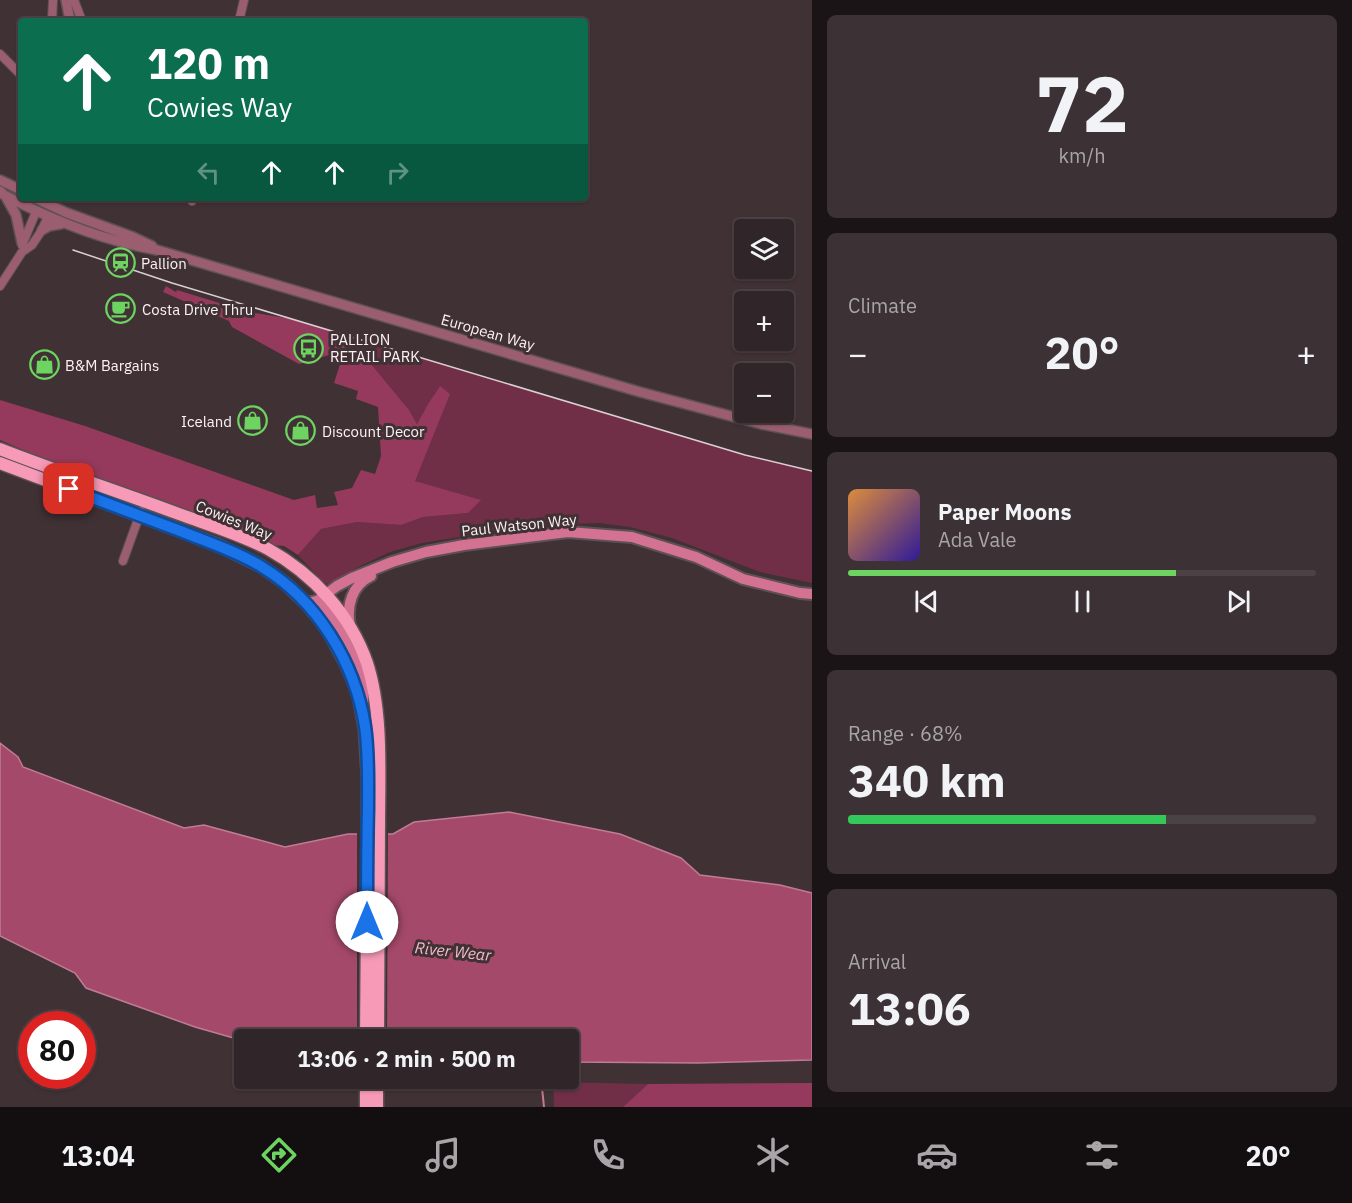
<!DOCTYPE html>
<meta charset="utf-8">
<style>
body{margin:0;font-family:"IBM Plex Sans",sans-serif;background:#3c3134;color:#f1f3f6;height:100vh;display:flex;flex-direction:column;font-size:22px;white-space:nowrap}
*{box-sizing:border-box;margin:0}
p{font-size:20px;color:#a8a5a8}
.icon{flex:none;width:33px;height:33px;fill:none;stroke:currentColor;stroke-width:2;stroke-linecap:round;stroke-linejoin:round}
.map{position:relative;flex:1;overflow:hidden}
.panel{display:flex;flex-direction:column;gap:15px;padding:15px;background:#1a1416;width:540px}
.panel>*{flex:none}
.guide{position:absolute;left:18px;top:18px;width:570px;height:183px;border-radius:6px;box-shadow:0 2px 4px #0004,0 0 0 2px #4b4245;background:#0b6e4f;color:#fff;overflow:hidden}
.fabs{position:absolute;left:734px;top:219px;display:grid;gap:12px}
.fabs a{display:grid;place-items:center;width:60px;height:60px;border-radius:6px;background:#302528;box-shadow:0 2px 4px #0004,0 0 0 2px #4b4245;font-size:30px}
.speed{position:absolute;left:18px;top:1011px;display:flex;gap:12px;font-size:30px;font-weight:700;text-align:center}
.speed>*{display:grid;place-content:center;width:78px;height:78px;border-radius:50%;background:#302528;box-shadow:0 2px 4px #0004,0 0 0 2px #4b4245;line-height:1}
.speed .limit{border:9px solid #d22;background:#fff;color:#111}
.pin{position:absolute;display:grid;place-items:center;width:51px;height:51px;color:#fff;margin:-26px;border-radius:12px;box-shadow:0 3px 9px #0006}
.me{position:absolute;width:66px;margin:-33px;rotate:0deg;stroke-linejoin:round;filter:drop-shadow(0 0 4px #0008)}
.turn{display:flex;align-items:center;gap:21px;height:126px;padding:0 30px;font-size:27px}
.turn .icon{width:78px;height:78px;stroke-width:2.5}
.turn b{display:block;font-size:42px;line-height:51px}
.lanes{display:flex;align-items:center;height:57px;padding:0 30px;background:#0003;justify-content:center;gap:30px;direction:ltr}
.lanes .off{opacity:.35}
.big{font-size:45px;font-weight:700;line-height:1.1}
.panel .widget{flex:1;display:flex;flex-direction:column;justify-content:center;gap:9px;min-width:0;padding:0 21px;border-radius:9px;background:#3c3134}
.panel .dial{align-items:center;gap:0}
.dial b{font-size:78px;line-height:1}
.song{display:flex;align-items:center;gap:18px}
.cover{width:72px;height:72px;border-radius:9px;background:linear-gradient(135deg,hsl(30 70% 55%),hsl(250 70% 35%))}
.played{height:6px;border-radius:3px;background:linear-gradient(90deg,#6dd361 70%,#4b4245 70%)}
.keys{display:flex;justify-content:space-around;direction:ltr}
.heat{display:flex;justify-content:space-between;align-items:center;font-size:33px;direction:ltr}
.charge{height:9px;border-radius:4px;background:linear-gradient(90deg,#34c759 68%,#4b4245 0)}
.trip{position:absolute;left:234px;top:1029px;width:345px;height:60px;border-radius:6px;background:#302528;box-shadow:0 2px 4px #0004,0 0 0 2px #4b4245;font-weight:700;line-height:60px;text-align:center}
.tab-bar{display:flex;height:96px;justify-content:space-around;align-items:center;background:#130f10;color:#a8a5a8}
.tab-bar .icon{width:42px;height:42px}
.tab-bar .current{color:#6dd361}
.tab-bar b{font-size:27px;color:#f1f3f6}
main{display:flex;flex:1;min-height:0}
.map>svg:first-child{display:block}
</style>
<main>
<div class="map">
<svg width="812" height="1107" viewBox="0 0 812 1107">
<rect width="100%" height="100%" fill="#403135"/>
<path fill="#702f47" d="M348 336 745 455 812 471V583L760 572 672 538 630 527 599 523 536 525 422 543 390 552 360 566 328 584 323 582 298 555 321 529 357 522 401 525 423 517 468 513 480 500 414 481 440 386 428 404 417 424 409 410Z
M553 1082 648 1084 623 1107H554Z"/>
<path fill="#953a5c" d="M166 286 176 292 177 290 249 312 292 319 348 336 409 410 417 424 428 404 440 386 450 394 415 481 481 500 468 513 423 517 401 525 357 522 321 529 298 555 284 546 272 545 245 532 35 455 0 440V400L85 426 294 500 315 495 317 508 338 505 334 492 352 488 361 470 375 474 381 456 378 407 356 399 358 391 334 383 341 361 329 355 299 364 232 327 229 321 163 292Z
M812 1083V1107H623L648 1084Z"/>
<path fill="#a5496b" stroke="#bf7c94" stroke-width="1.5" d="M0 743 18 757 23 767 184 828 204 825 285 847 348 834H393L414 822 509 812 620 834 681 858 700 875 780 885 812 893V1060L698 1063 569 1062 568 1040H244V1041L195 1027 86 988 75 973 0 936Z"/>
<path fill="#403135" d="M357 831H388L387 1040 357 1039Z"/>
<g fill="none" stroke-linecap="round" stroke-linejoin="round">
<path stroke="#bf7c94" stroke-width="2" d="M541 1078 544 1107"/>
<defs>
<path id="minor" d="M74 0 82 21
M52 21 53 0
M239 21 244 0
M0 54 21 75
M192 201 193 198
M22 245 36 212
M0 286 22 252 32 245 40 233 48 217
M123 561 141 511"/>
<path id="tertiary" d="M66 0 70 21
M0 180 21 190
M0 191 4 195C52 220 104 241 157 250L640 392 761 424 812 434
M6 197 16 215 22 243
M35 198 67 213 133 237 152 246
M42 230 49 226 61 224"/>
<path id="secondary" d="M326 594 323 600 324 606 342 634 355 660 364 689 363 703
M306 603 317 601 337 586 352 578 392 562 426 552 464 545 568 532 632 537 696 557 743 579 800 593 812 594
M350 626C346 606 352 585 371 576"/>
<path id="trunk" d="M0 449C59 472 120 492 179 514 209 525 240 534 268 549 313 574 350 614 367 663 383 712 379 775 379 826 378 897 378 968 378 1040
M0 463 218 545 261 566 285 583 306 603 321 621 330 634 347 666 358 692 365 729 368 780 366 1040
M366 1107V1078
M377 1107V1078"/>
</defs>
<use href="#minor" stroke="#5e5054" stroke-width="10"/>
<use href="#tertiary" stroke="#5e5054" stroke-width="12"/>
<use href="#secondary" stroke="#5e5054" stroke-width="14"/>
<use href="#trunk" stroke="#5e5054" stroke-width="15"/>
<use href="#minor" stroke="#9b5e71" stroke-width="8"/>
<use href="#tertiary" stroke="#9b5e71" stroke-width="9"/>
<use href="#secondary" stroke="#d37292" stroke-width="10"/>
<use href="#trunk" stroke="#f79ab8" stroke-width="12"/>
<path stroke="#dacfd2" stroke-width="1.5" d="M73 250 172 283 745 455 812 471"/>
</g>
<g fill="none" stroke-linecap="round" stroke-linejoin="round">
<defs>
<path id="route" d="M69 489C107 503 145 518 183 532 210 543 238 552 262 567 318 601 355 663 365 726 369 753 368 781 368 808 367 846 367 884 367 922"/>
</defs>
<use href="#route" stroke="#114b97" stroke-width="15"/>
<use href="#route" stroke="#1a73e8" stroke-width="10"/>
</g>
<defs>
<symbol id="station-ring" viewBox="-11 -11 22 22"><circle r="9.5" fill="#403135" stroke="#6dd361" stroke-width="1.5"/><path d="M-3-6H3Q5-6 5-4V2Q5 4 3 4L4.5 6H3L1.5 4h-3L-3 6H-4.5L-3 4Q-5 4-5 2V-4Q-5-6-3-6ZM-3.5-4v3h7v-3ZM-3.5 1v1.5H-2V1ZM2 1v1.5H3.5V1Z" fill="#6dd361"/></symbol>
<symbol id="cafe-ring" viewBox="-11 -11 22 22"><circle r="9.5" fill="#403135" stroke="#6dd361" stroke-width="1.5"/><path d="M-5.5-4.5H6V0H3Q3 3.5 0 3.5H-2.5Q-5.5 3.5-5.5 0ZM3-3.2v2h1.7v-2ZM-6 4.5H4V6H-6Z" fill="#6dd361"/></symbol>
<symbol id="bus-ring" viewBox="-11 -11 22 22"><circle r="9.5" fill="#403135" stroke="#6dd361" stroke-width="1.5"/><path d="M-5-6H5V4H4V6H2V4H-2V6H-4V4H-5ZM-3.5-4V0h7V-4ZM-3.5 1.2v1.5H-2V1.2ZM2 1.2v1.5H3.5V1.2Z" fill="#6dd361"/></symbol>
<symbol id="shop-ring" viewBox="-11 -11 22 22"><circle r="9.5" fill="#403135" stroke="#6dd361" stroke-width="1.5"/><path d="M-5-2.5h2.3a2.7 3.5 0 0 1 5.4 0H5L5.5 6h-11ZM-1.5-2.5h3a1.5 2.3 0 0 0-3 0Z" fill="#6dd361"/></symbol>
</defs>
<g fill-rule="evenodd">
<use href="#station-ring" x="104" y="246" width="33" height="33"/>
<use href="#cafe-ring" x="104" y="292" width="33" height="33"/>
<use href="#bus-ring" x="292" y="332" width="33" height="33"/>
<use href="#shop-ring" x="28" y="348" width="33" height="33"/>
<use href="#shop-ring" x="236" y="404" width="33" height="33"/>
<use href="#shop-ring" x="284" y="414" width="33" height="33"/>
</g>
<g text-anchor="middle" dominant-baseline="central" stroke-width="6" stroke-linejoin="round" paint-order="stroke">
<g font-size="15" fill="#fcf2f5" stroke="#403135" text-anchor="start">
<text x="141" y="263">Pallion</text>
<text x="142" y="309">Costa Drive Thru</text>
<text x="330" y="339">PALLION<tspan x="330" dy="17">RETAIL PARK</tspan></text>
<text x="65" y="365">B&amp;M Bargains</text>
<text x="232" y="421" text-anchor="end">Iceland</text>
<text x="322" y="431">Discount Decor</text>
</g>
<g font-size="15" fill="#fcf2f5" stroke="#403135">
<text transform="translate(488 332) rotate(16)">European Way</text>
<text transform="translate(234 520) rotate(22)">Cowies Way</text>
<text transform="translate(519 525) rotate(-6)">Paul Watson Way</text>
</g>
<g font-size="16" font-style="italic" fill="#f0bcca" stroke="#403135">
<text transform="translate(453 951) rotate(6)">River Wear</text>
</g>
</g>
</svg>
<div class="fabs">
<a><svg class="icon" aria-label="layers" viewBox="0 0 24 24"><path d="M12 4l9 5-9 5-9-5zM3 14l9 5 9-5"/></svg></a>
<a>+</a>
<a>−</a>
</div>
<div class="speed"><div class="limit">80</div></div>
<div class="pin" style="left:69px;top:489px;background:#d93025"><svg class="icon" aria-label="arrive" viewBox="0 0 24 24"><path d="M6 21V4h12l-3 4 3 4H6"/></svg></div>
<svg class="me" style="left:367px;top:922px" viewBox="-20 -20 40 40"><circle r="19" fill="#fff"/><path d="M0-13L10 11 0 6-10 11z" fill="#1a73e8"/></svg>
<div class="trip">13:06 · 2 min · 500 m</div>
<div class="guide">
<div class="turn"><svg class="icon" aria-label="ahead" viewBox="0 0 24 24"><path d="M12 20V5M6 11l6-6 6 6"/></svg><div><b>120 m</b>Cowies Way</div></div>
<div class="lanes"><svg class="icon off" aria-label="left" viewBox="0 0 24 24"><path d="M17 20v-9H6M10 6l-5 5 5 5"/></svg><svg class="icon" aria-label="ahead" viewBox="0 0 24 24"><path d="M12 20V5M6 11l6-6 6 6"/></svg><svg class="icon" aria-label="ahead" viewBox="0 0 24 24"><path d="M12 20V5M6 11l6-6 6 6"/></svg><svg class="icon off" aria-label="right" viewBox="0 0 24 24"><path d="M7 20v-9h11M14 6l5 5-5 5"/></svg></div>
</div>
</div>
<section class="panel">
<div class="widget dial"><b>72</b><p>km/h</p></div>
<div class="widget"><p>Climate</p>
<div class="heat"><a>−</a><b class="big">20°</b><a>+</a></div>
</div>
<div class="widget">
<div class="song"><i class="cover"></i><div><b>Paper Moons</b><p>Ada Vale</p></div></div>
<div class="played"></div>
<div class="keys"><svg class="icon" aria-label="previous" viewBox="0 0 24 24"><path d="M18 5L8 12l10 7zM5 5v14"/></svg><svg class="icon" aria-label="pause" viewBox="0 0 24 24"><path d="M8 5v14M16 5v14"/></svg><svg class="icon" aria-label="next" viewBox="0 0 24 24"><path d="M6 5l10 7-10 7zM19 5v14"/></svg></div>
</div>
<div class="widget"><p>Range · 68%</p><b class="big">340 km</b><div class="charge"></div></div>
<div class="widget"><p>Arrival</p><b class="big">13:06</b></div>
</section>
</main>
<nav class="tab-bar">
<b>13:04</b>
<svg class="icon current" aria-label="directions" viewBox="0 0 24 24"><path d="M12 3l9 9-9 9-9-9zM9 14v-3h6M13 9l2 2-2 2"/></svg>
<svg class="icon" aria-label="music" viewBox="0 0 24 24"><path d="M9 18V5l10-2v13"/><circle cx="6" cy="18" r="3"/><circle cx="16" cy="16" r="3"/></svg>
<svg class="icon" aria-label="phone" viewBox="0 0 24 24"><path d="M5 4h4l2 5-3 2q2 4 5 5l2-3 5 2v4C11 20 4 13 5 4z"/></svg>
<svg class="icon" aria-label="climate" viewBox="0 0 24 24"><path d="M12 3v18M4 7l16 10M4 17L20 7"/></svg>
<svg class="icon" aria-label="car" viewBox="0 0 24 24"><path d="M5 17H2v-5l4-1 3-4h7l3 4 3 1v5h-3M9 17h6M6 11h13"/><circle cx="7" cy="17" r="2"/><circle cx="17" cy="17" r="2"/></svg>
<svg class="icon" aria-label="filters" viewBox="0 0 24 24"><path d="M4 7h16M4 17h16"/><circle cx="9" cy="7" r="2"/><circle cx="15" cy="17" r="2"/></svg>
<b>20°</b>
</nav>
